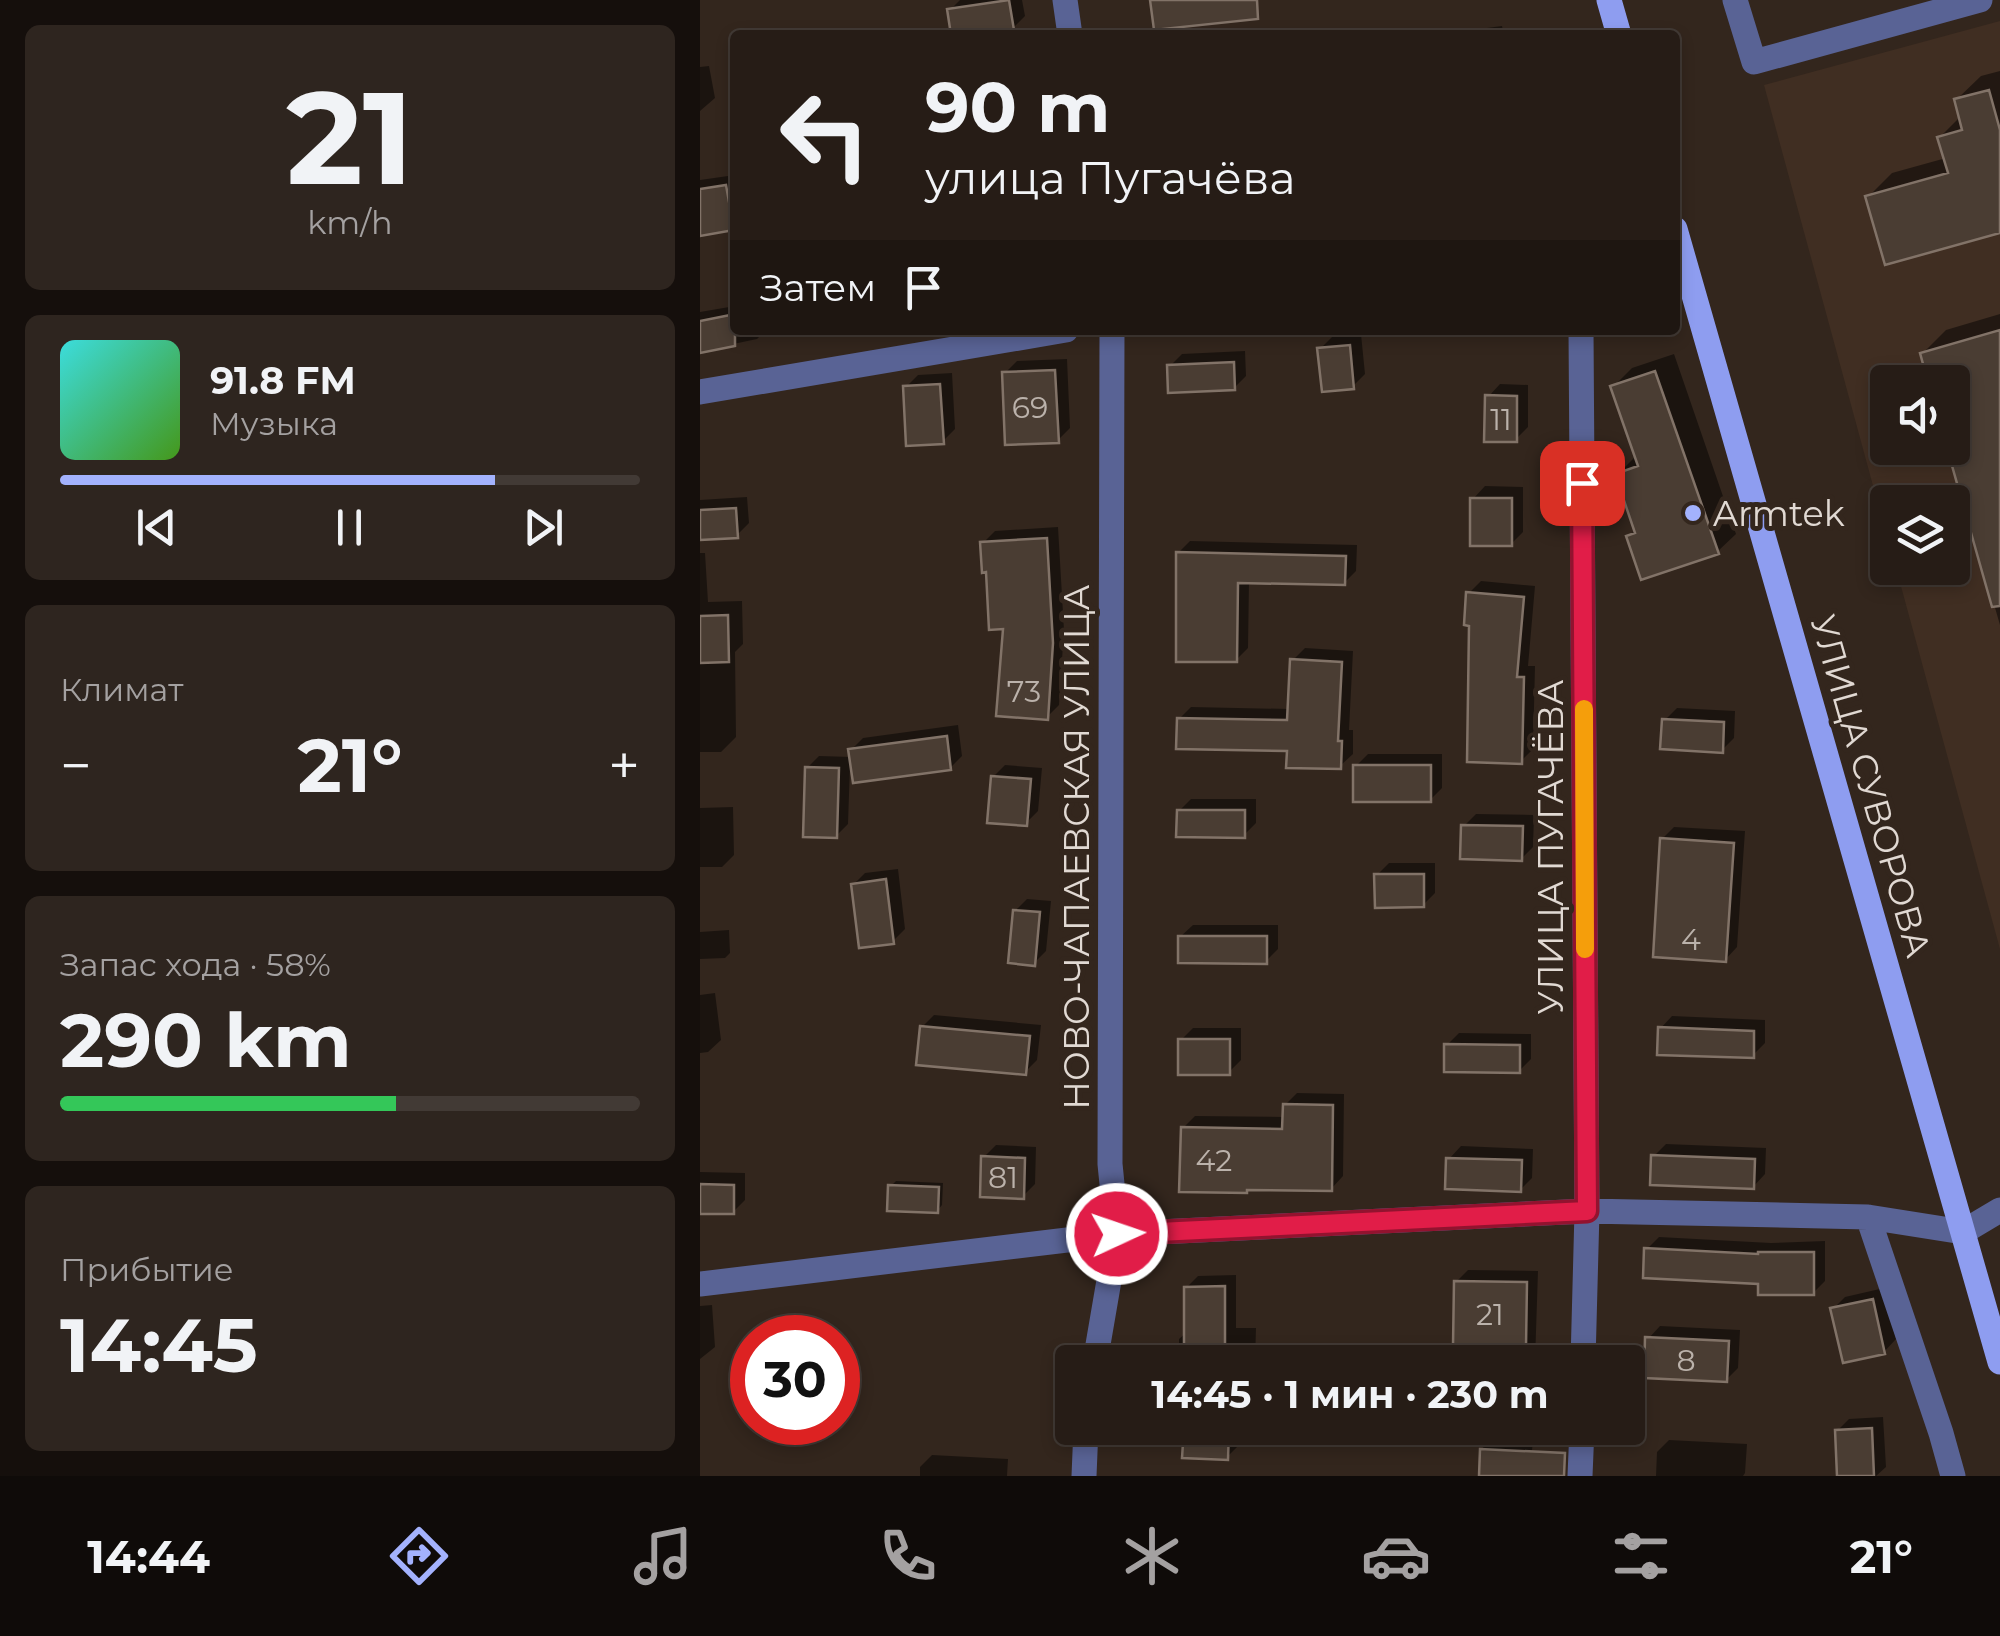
<!DOCTYPE html>
<html lang="ru">
<meta charset="utf-8">
<style>
body{margin:0;font-family:Montserrat,sans-serif;background:#2e251f;color:#f1f3f6;height:100vh;display:flex;flex-direction:column;font-size:38px;white-space:nowrap}
*{box-sizing:border-box;margin:0}
p{font-size:32px;color:#a4a1a1}
.icon{flex:none;width:55px;height:55px;fill:none;stroke:currentColor;stroke-width:2;stroke-linecap:round;stroke-linejoin:round}
.map{position:relative;flex:1;overflow:hidden}
.details{display:flex;flex-direction:column;gap:25px;padding:25px;background:#150f0c;width:700px}
.details>*{flex:none}
.banner{position:absolute;left:30px;top:30px;width:950px;height:305px;border-radius:10px;box-shadow:0 5px 15px #0003,0 0 0 2px #423a35;background:#261c16;color:#f1f3f6;overflow:hidden}
.tools{position:absolute;left:1170px;top:365px;display:grid;gap:20px}
.tools a{display:grid;place-items:center;width:100px;height:100px;border-radius:10px;background:#261c16;box-shadow:0 5px 15px #0003,0 0 0 2px #423a35;font-size:50px}
.speed{position:absolute;left:30px;top:1315px;display:flex;gap:20px;font-size:50px;font-weight:700;text-align:center}
.speed>*{display:grid;place-content:center;width:130px;height:130px;border-radius:50%;background:#261c16;box-shadow:0 5px 15px #0003,0 0 0 2px #423a35;line-height:1}
.speed .limit{border:15px solid #d22;background:#fff;color:#111}
.pin{position:absolute;display:grid;place-items:center;width:85px;height:85px;color:#fff;margin:-42px;border-radius:20px;box-shadow:0 5px 15px #0006}
.me{position:absolute;width:110px;margin:-55px;rotate:87deg;stroke-linejoin:round;filter:drop-shadow(0 0 8px #0008)}
.turn{display:flex;align-items:center;gap:35px;height:210px;padding:0 30px;font-size:45px}
.turn .icon{width:130px;height:130px;stroke-width:2.5}
.turn b{display:block;font-size:70px;line-height:85px}
.then{display:flex;align-items:center;height:95px;padding:0 30px;background:#0003;gap:20px;font-size:38px}
.big{font-size:75px;font-weight:700;line-height:1.1}
.details .tile{flex:1;display:flex;flex-direction:column;justify-content:center;gap:15px;min-width:0;padding:0 35px;border-radius:15px;background:#2e251f}
.details .dial{align-items:center;gap:0}
.dial b{font-size:130px;line-height:1}
.song{display:flex;align-items:center;gap:30px}
.cover{width:120px;height:120px;border-radius:15px;background:linear-gradient(135deg,hsl(180 70% 55%),hsl(100 70% 35%))}
.played{height:10px;border-radius:5px;background:linear-gradient(90deg,#a3b2fd 75%,#423a35 75%)}
.keys{display:flex;justify-content:space-around;direction:ltr}
.heat{display:flex;justify-content:space-between;align-items:center;font-size:55px;direction:ltr}
.charge{height:15px;border-radius:8px;background:linear-gradient(90deg,#34c759 58%,#423a35 0)}
.trip{position:absolute;left:355px;top:1345px;width:590px;height:100px;border-radius:10px;background:#261c16;box-shadow:0 5px 15px #0003,0 0 0 2px #423a35;font-weight:700;line-height:100px;text-align:center}
.tab-bar{display:flex;height:160px;justify-content:space-around;align-items:center;background:#0f0b09;color:#a4a1a1}
.tab-bar .icon{width:70px;height:70px}
.tab-bar .current{color:#a3b2fd}
.tab-bar b{font-size:45px;color:#f1f3f6}
main{display:flex;flex:1;min-height:0}
.map>svg:first-child{display:block}
</style>
<main>
<section class="details">
<div class="tile dial"><b>21</b><p>km/h</p></div>
<div class="tile">
<div class="song"><i class="cover"></i><div><b>91.8 FM</b><p>Музыка</p></div></div>
<div class="played"></div>
<div class="keys"><svg class="icon" aria-label="previous" viewBox="0 0 24 24"><path d="M18 5L8 12l10 7zM5 5v14"/></svg><svg class="icon" aria-label="pause" viewBox="0 0 24 24"><path d="M8 5v14M16 5v14"/></svg><svg class="icon" aria-label="next" viewBox="0 0 24 24"><path d="M6 5l10 7-10 7zM19 5v14"/></svg></div>
</div>
<div class="tile"><p>Климат</p>
<div class="heat"><a>−</a><b class="big">21°</b><a>+</a></div>
</div>
<div class="tile"><p>Запас хода · 58%</p><b class="big">290 km</b><div class="charge"></div></div>
<div class="tile"><p>Прибытие</p><b class="big">14:45</b></div>
</section>
<div class="map">
<svg width="1300" height="1476" viewBox="0 0 1300 1476">
<rect width="100%" height="100%" fill="#33261d"/>
<path fill="#402e22" fill-rule="evenodd" d="M1300 21V949L1196 568H1252V502H1188L1187 537 1064 85ZM1188 382H1252V448H1188Z"/>
<path fill="#0007" d="M260 0H322L325 16 313 28 271 35H254L250 10Z
M802 26 804 35H754L757 32Z
M9 66 15 98 0 111V67Z
M1300 71V230L1168 197 1192 173 1246 158 1240 137 1261 116 1256 100 1281 76Z
M35 175V225L32 228 0 233V180Z
M35 306V330H66L57 339 0 351V312Z
M1300 314V625L1249 448H1252V382H1231L1222 354 1246 330Z
M661 334 665 374 653 386 620 349 632 337Z
M545 351 546 376 534 388 470 366 482 354Z
M974 354 1036 534 1017 552 929 537 936 529 918 474 937 455 913 387 932 368Z
M367 359 370 428 358 440 305 373 317 361Z
M252 373 255 429 243 441 206 387 218 375Z
M800 384 828 385V427L816 439 788 397Z
M785 486 823 487V532L811 544 773 499Z
M47 497 49 523 37 535 0 538V500Z
M358 527 364 630 359 705 347 717 305 627 283 543 295 531Z
M490 541 657 545 656 571 644 583 549 581 548 648 536 660 478 553Z
M0 553H5L8 602 42 601 43 644 35 652 36 737 21 752H0Z
M781 581 835 586 828 666H835L833 749 821 761 769 593Z
M605 648 653 651 649 730H653V754L640 766 589 749 479 719 491 707 590 709 593 660Z
M977 708 1035 711 1034 738 1022 750 965 720Z
M258 725 262 756 250 768 150 765 148 824 136 836 107 768 119 756 152 757 151 750 163 738Z
M668 754H742V788L730 800 656 766Z
M305 765 342 768 338 811 326 823 293 777Z
M491 799H556V823L544 835 479 811Z
M33 807 34 855 22 867H0V808Z
M776 814 834 815 833 847 821 859 764 826Z
M974 827 1045 831 1037 947 1025 960 962 839Z
M689 863H735V893L723 905 677 875Z
M198 869 205 929 193 941 153 885 165 873Z
M327 899 351 901 346 951 334 963 315 911Z
M493 925H578V949L566 961 480 937Z
M29 930 30 953 25 958 0 959V932Z
M15 993 21 1040 8 1052 0 1053V995Z
M234 1015 341 1025 337 1060 325 1072 222 1027Z
M972 1016 1065 1020V1043L1053 1055 960 1029Z
M493 1028H541V1060L529 1072 481 1040Z
M759 1033 831 1034V1059L819 1071 747 1045Z
M597 1093 644 1094 643 1176 631 1189 549 1188 483 1128 495 1116 585 1117V1105Z
M966 1144 1066 1148 1065 1174 1053 1187 954 1156Z
M296 1145 336 1147 335 1184 323 1196 284 1157Z
M761 1146 833 1149 832 1178 820 1190 749 1159Z
M0 1172 45 1173V1200L33 1212 0 1211Z
M196 1181 243 1183 242 1205 237 1211 191 1186Z
M959 1237 1071 1243 1125 1241V1281L1113 1293 1061 1282 947 1249Z
M768 1270 838 1271 835 1362H755L756 1282Z
M536 1275V1328H556L555 1362H479V1339L487 1332 486 1288 498 1276Z
M1184 1288 1196 1339 1184 1352 1133 1309 1145 1297Z
M12 1305 15 1347 0 1359V1306Z
M960 1326 1040 1330 1038 1368 1026 1380 948 1339Z
M1183 1417 1186 1467 1176 1476H1140L1137 1431 1149 1419Z
M486 1428H540L539 1445 527 1457 485 1455Z
M784 1428H831L830 1440H833L830 1472 826 1476H782Z
M969 1440 1047 1444 1045 1473 1043 1476H956L957 1452Z
M232 1455 308 1459 307 1476H220V1467Z"/>
<path fill="#4a3d33" stroke="#827368" stroke-width="2.5" d="M309 0 314 30 286 35H251L247 9Z
M450 0H557L558 19 454 30Z
M1289 90 1300 130V233L1185 265 1165 196 1248 173 1237 137 1262 130 1254 99Z
M26 185 34 230 0 236V189Z
M35 314V346L0 353V321Z
M1300 330V606L1292 607 1247 448H1252V382H1228L1220 353Z
M650 345 654 389 622 392 617 348Z
M534 362 535 390 468 393 467 365Z
M355 370 359 443 305 445 302 372Z
M955 371 1019 554 941 580 926 536 935 533 915 474 938 466 910 386Z
M240 384 244 444 206 446 203 386Z
M785 395 817 396V442H784Z
M770 498H812V546H770Z
M36 508 38 538 0 540V510Z
M347 538 353 643 348 720 296 716 303 629 289 630 286 572 282 573 280 542Z
M476 552 646 556 645 585 538 583 537 662H476Z
M766 592 824 597 817 677H824L822 764 767 762 769 626 764 625Z
M28 615 29 662 0 663V616Z
M590 659 642 662 638 741H642L641 769 586 768 587 751 476 749 477 718 587 720Z
M962 719 1024 722 1023 753 960 749Z
M247 736 251 770 153 783 148 749Z
M653 765H731V802H653Z
M105 767 139 768 137 838 103 837Z
M291 776 331 779 327 826 287 823Z
M477 810H545V838L476 837Z
M761 825 823 826 822 861 760 859Z
M960 838 1034 843 1026 962 953 957Z
M674 874H724V907L675 908Z
M186 879 194 944 159 948 151 884Z
M313 910 340 912 335 966 308 963Z
M478 936H567V964L478 963Z
M220 1026 330 1036 326 1075 216 1065Z
M958 1027 1054 1031V1058L957 1055Z
M478 1039H530V1075H478Z
M744 1044 820 1045V1073L744 1072Z
M583 1104 633 1105 632 1191 547 1190V1193L479 1192 481 1127 582 1129Z
M951 1155 1055 1159 1054 1189 950 1185Z
M281 1156 325 1158 324 1199 280 1197Z
M746 1158 822 1160 821 1192 745 1189Z
M0 1184 34 1185V1214H0Z
M188 1185 239 1187 238 1213 187 1211Z
M944 1248 1058 1254V1252H1114V1295H1058V1284L943 1278Z
M754 1281 827 1282 826 1347 753 1346Z
M525 1286V1362H484V1287Z
M1173 1299 1185 1354 1143 1363 1130 1308Z
M945 1337 1029 1341 1027 1382 944 1378Z
M484 1428H529L528 1460 482 1458Z
M1172 1428 1174 1476H1137L1135 1430Z
M780 1449 865 1453 864 1476H779Z"/>
<g fill="none" stroke-linecap="round" stroke-linejoin="round">
<path stroke="#596395" stroke-width="25" d="M365 0 370 35
M1035 0 1054 62 1280 0
M881 330 887 1211 883 1362
M0 392 366 330
M1168 1217 1241 1433 1253 1476
M0 1284 417 1234 887 1211 1168 1217 1263 1232 1300 1210
M395 1362 417 1234 410 1164 412 330
M384 1476 386 1428
M880 1476 882 1428"/>
<path stroke="#8e9df0" stroke-width="25" d="M909 0 919 35
M975 229 1300 1362"/>
</g>
<g fill="none" stroke-linecap="round" stroke-linejoin="round">
<defs>
<path id="route" d="M417 1234 887 1211 882 483"/>
</defs>
<use href="#route" stroke="#92132f" stroke-width="25"/>
<use href="#route" stroke="#e11d48" stroke-width="18"/>
<path stroke="#f59e0b" stroke-width="18" d="M884 709 885 949"/>
</g>
<circle fill="#a3b2fd" stroke="#33261d" stroke-width="4" cx="993" cy="513" r="10"/>
<g text-anchor="middle" dominant-baseline="central" stroke-width="10" stroke-linejoin="round" paint-order="stroke">
<g font-size="30" fill="#bbb2ab">
<text x="330" y="407">69</text>
<text x="801" y="419">11</text>
<text x="324" y="691">73</text>
<text x="991" y="939">4</text>
<text x="514" y="1160">42</text>
<text x="303" y="1177">81</text>
<text x="790" y="1314">21</text>
<text x="986" y="1360">8</text>
</g>
<g font-size="35" fill="#e1d9d3" stroke="#33261d" text-anchor="start">
<text x="1013" y="513">Armtek</text>
</g>
<g font-size="35" fill="#e1d9d3" stroke="#33261d">
<text transform="translate(1171 786) rotate(74)">УЛИЦА СУВОРОВА</text>
<text transform="translate(376 847) rotate(-90)">НОВО-ЧАПАЕВСКАЯ УЛИЦА</text>
<text transform="translate(850 847) rotate(-90)">УЛИЦА ПУГАЧЁВА</text>
</g>
</g>
</svg>
<div class="tools">
<a><svg class="icon" aria-label="sound" viewBox="0 0 24 24"><path d="M4 9h4l5-4v14l-5-4H4zM17 9q2 3 0 6"/></svg></a>
<a><svg class="icon" aria-label="layers" viewBox="0 0 24 24"><path d="M12 4l9 5-9 5-9-5zM3 14l9 5 9-5"/></svg></a>
</div>
<div class="speed"><div class="limit">30</div></div>
<div class="pin" style="left:882px;top:483px;background:#d93025"><svg class="icon" aria-label="arrive" viewBox="0 0 24 24"><path d="M6 21V4h12l-3 4 3 4H6"/></svg></div>
<svg class="me" style="left:417px;top:1234px" viewBox="-20 -20 40 40"><circle r="17" fill="#e11d48" stroke="#fff" stroke-width="3"/><path d="M0-11L8 9 0 5-8 9z" fill="#fff"/></svg>
<div class="trip">14:45 · 1 мин · 230 m</div>
<div class="banner">
<div class="turn"><svg class="icon" aria-label="left" viewBox="0 0 24 24"><path d="M17 20v-9H6M10 6l-5 5 5 5"/></svg><div><b>90 m</b>улица Пугачёва</div></div>
<div class="then">Затем<svg class="icon" aria-label="arrive" viewBox="0 0 24 24"><path d="M6 21V4h12l-3 4 3 4H6"/></svg></div>
</div>
</div>
</main>
<nav class="tab-bar">
<b>14:44</b>
<svg class="icon current" aria-label="directions" viewBox="0 0 24 24"><path d="M12 3l9 9-9 9-9-9zM9 14v-3h6M13 9l2 2-2 2"/></svg>
<svg class="icon" aria-label="music" viewBox="0 0 24 24"><path d="M9 18V5l10-2v13"/><circle cx="6" cy="18" r="3"/><circle cx="16" cy="16" r="3"/></svg>
<svg class="icon" aria-label="phone" viewBox="0 0 24 24"><path d="M5 4h4l2 5-3 2q2 4 5 5l2-3 5 2v4C11 20 4 13 5 4z"/></svg>
<svg class="icon" aria-label="climate" viewBox="0 0 24 24"><path d="M12 3v18M4 7l16 10M4 17L20 7"/></svg>
<svg class="icon" aria-label="car" viewBox="0 0 24 24"><path d="M5 17H2v-5l4-1 3-4h7l3 4 3 1v5h-3M9 17h6M6 11h13"/><circle cx="7" cy="17" r="2"/><circle cx="17" cy="17" r="2"/></svg>
<svg class="icon" aria-label="filters" viewBox="0 0 24 24"><path d="M4 7h16M4 17h16"/><circle cx="9" cy="7" r="2"/><circle cx="15" cy="17" r="2"/></svg>
<b>21°</b>
</nav>
